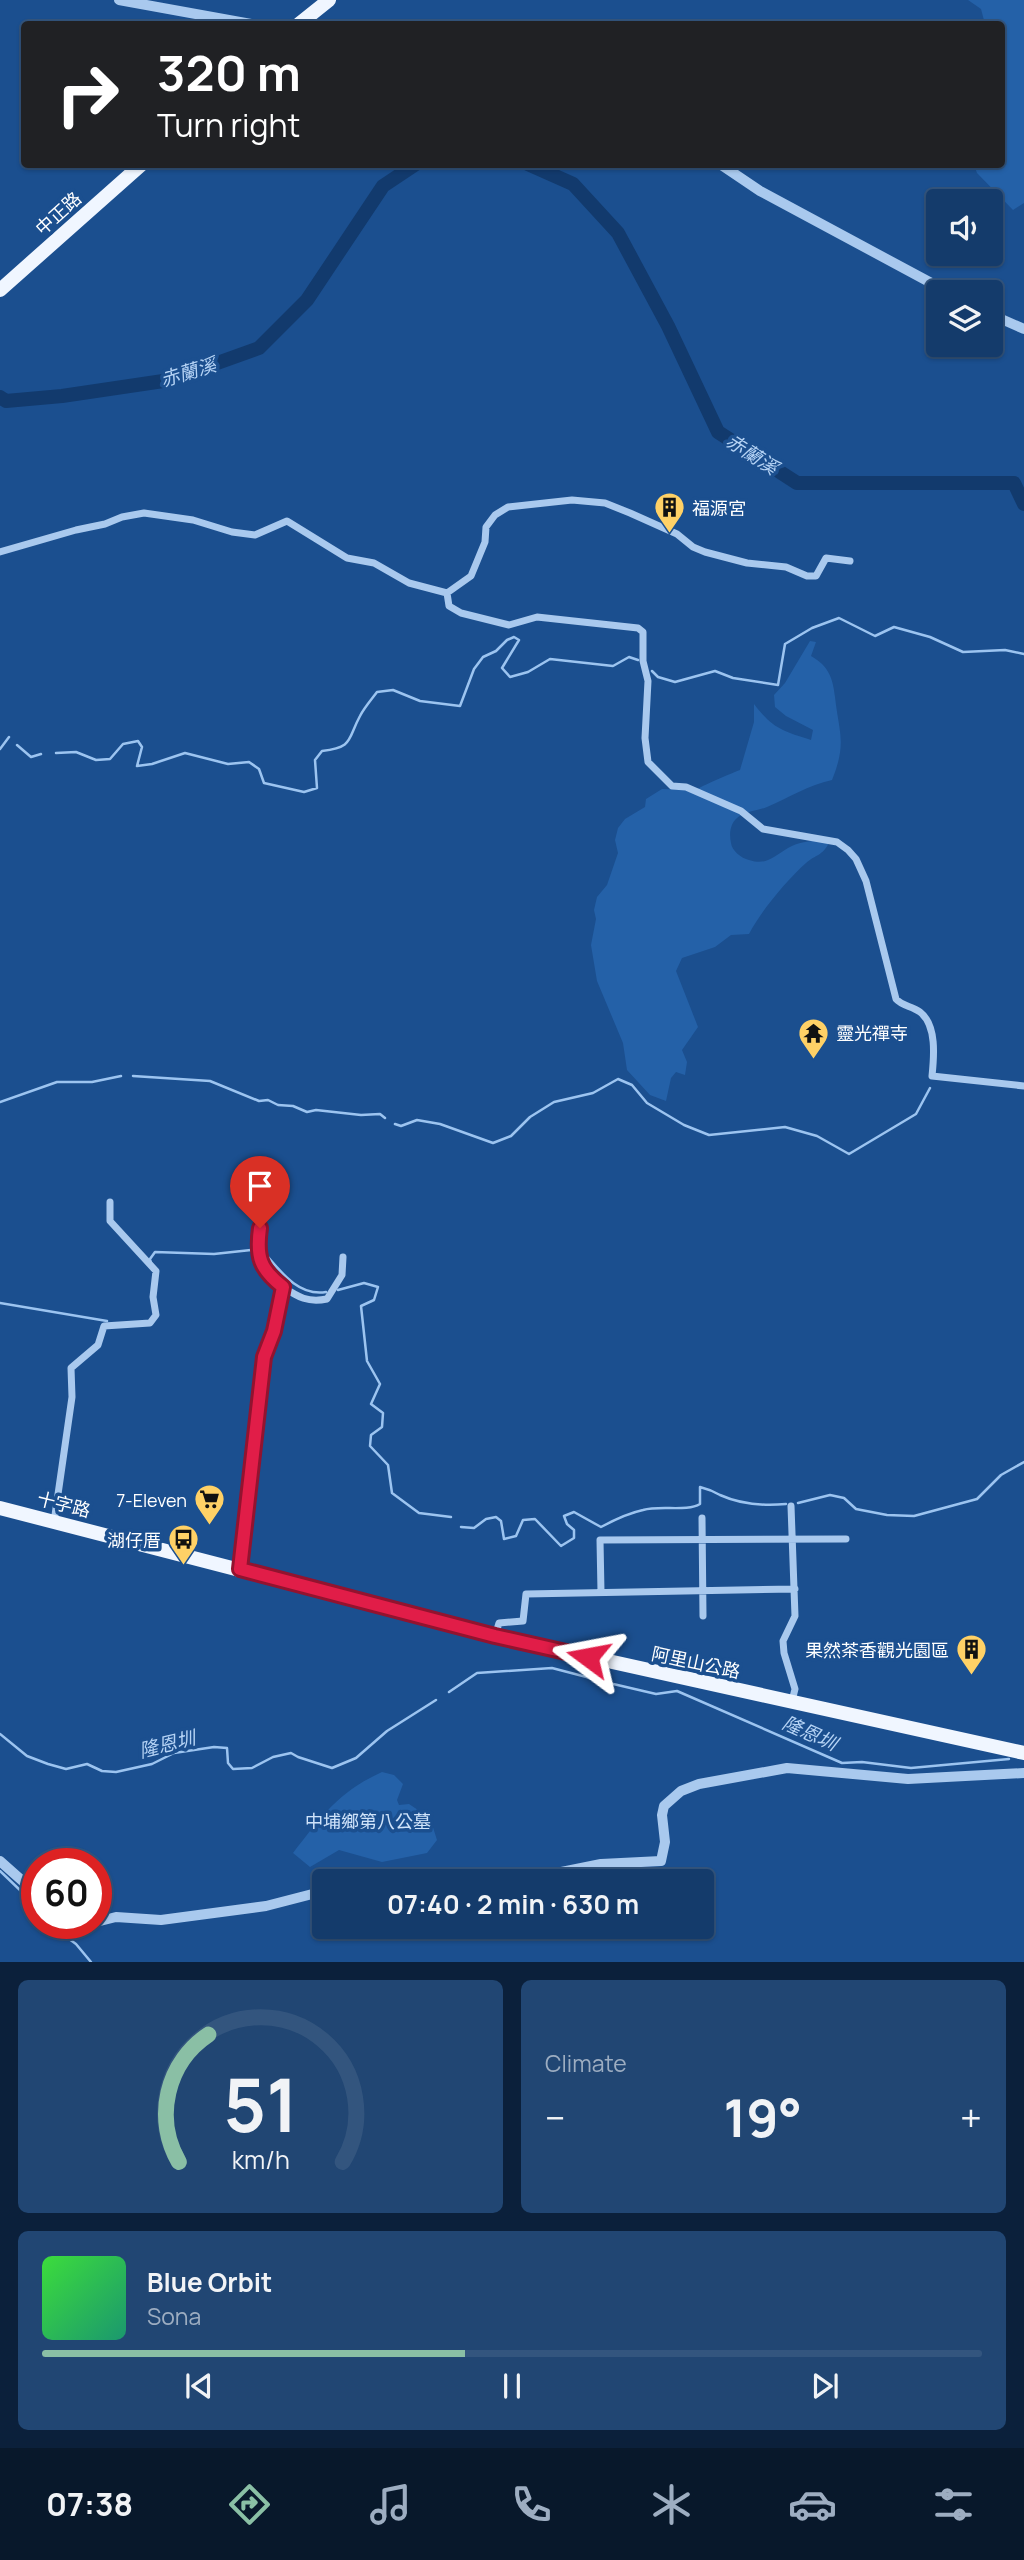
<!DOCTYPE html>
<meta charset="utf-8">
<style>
body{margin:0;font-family:Manrope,"Noto Sans TC",sans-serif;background:#214673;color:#f1f3f6;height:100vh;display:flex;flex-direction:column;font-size:26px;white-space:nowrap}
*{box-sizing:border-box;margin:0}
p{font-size:23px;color:#9dadc1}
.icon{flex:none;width:38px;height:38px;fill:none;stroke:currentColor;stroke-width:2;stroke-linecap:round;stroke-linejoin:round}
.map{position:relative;height:1962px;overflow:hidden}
.details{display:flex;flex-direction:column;gap:18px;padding:18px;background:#0b203b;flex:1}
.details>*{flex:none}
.hud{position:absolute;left:21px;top:21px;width:984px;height:147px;border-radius:7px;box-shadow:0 2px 5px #0004,0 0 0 2px #33557e;background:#202124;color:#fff;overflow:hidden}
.buttons{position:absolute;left:926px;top:189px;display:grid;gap:14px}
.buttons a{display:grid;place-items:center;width:77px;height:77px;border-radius:7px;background:#143b6b;box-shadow:0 2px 5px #0004,0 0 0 2px #33557e;font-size:35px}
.speed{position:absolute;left:21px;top:1848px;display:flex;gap:14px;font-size:35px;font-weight:700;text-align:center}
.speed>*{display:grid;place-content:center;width:91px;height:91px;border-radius:50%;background:#143b6b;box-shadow:0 2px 5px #0004,0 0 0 2px #33557e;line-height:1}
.speed .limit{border:10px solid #d22;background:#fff;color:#111}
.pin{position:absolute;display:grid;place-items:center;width:60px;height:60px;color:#fff;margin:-72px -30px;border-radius:50% 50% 50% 0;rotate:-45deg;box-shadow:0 0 7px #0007}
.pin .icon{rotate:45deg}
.me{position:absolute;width:77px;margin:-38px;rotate:283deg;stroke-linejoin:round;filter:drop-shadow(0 0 5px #0008)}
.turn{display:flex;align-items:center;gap:24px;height:147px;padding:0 21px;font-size:32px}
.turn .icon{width:91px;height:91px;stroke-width:2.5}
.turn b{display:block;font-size:49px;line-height:60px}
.big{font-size:52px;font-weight:700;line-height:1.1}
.details .widget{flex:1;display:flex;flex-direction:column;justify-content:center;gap:10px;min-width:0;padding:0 24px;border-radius:10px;background:#214673}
.details .dial{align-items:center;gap:0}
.dial svg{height:182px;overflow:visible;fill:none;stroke:#33557e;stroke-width:7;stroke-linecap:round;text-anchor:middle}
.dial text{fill:#f1f3f6;stroke:none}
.song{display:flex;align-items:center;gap:21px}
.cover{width:84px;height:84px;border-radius:10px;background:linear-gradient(135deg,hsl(120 70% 55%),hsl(160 70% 35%))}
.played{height:7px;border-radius:4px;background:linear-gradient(90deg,#8abfa5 45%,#33557e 45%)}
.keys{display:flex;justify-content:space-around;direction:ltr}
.heat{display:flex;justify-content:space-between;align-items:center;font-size:38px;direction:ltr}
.details .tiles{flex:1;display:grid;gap:18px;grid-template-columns:1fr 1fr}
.widget:last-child{grid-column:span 2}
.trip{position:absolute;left:312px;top:1869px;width:402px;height:70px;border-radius:7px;background:#143b6b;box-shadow:0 2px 5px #0004,0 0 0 2px #33557e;font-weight:700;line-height:70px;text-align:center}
.tabs{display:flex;height:112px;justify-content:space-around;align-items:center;background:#08182b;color:#9dadc1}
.tabs .icon{width:49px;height:49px}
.tabs .current{color:#8abfa5}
.tabs b{font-size:32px;color:#f1f3f6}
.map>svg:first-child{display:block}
</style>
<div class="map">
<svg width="1024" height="1962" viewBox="0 0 1024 1962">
<rect width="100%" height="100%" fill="#1b4f8f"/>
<path fill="#2461a8" d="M968 0H1024V203L1013 210 977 173 974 165 1001 164V24H985L981 9Z
M810 641 816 642 811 656C829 666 833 679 835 697 839 733 847 743 832 780 809 785 788 798 767 807 757 811 745 811 737 818 730 824 729 834 731 843 732 851 741 858 749 860 767 866 774 856 788 848 799 841 817 840 830 841 822 857 816 854 806 863 786 881 761 911 749 934L731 935 715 947 682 958 676 971 698 1027 682 1050 687 1062 685 1075 676 1072 671 1078 666 1101 650 1095 627 1070 623 1043 597 981 591 945 596 919 594 910 597 897 607 885 618 853 615 840 618 828 625 819 645 807 646 799 662 789 696 790C701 786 730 774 740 770L754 722V704C773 729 783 731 811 740L813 730 786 716 775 707 774 695 785 683Z
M382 1772 394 1775 403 1784 397 1800 399 1805 409 1804 430 1818 437 1840 427 1853 382 1862 339 1850 310 1867 293 1853C322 1816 338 1792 382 1772Z"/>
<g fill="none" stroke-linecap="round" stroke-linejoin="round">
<path stroke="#9cc4f0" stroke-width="2.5" d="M652 671 658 677 675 682 715 671 733 678 778 685 785 644 812 628 839 618 875 636 894 627 930 637 963 652 1005 650 1024 654
M17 745 31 757 41 754
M0 749 9 737
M56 753 76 752 96 760 110 759 123 744 138 741 142 747 137 766 152 764 185 753 228 764 249 762 259 769 264 783 304 792 317 788 315 760 322 751C354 747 347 740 360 716 364 708 371 700 377 692L393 690 420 701 460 706 474 669 483 657 496 651 507 640 514 637 519 640 502 668 510 677 528 672 550 659 613 666 629 657 638 660
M133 1076 210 1081 259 1101 268 1100 278 1105 293 1106 307 1112 316 1110 361 1115 380 1114 385 1118
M0 1102 57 1082H92L121 1076
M395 1124 401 1126 417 1120 440 1124 493 1143 511 1136 530 1117 554 1102 593 1093 618 1079 632 1085 647 1103 684 1125 709 1135 785 1127 817 1136 849 1154 916 1114 930 1088
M261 1249C278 1268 297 1297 326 1292
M151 1263 150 1259 155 1252 214 1254 251 1250
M338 1290 364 1283 378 1287 374 1300 361 1306 367 1361 380 1384 371 1404 383 1413 382 1427 371 1435 370 1446 388 1465 392 1493 419 1513 451 1517
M0 1303 107 1321
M798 1503 830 1495 844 1498 856 1509 887 1515 914 1516 977 1499 1001 1475 1024 1462
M461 1527 474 1528 486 1519 496 1517 501 1521 504 1539 516 1536 523 1520 535 1519 561 1546 574 1538V1530L567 1524 564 1516 574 1512 601 1527C614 1520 629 1513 643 1510 660 1505 687 1512 700 1504V1487C708 1489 713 1491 720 1495 740 1504 765 1506 786 1504
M609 1683 656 1694 677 1691 842 1763 862 1762 911 1768 1009 1759
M449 1692 477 1673 552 1668 598 1680
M0 1734 27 1756 48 1764 66 1769 87 1764 102 1771 116 1772 152 1764 174 1753 214 1747 227 1748 228 1763 233 1769 252 1768 273 1757 291 1753 298 1757 332 1768 356 1758 387 1731 436 1700
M0 1871 22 1892 32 1914 37 1917
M47 1923 76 1944 91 1962"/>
<path stroke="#123a6d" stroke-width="14" d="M528 164 573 184 618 233 668 326 718 432 797 483H1014L1024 504
M0 397 6 401 62 396 170 380 259 348 307 300 383 186 416 164"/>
<path stroke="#a9c9ee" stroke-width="7" d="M0 552 76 530 105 524 122 517 144 513 193 520 232 532 255 535 287 521 347 558 374 563 409 583 447 593 449 606 461 613 509 625 537 617 638 628 643 632V661L648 681 645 738 648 762 672 786 686 787 741 811 763 829 837 842 848 850 856 859 866 881 896 999C902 1006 912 1006 920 1012 937 1025 934 1057 932 1076L1024 1086
M447 593 471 576 485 542 486 527 495 515 508 507 572 500 605 503 630 513 677 534 693 547 705 552 747 563 786 567 807 576H816L826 558 850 561
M259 1228C256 1256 260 1269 283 1287
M791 1506 795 1616 783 1641 784 1653 795 1689 792 1701
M702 1518 703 1616
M54 1522 72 1397 71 1368 98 1345 104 1326 150 1323 156 1315 153 1297 156 1271 110 1221V1202
M240 1569 264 1357 274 1331 283 1287C298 1297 308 1303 327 1299L342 1275 343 1257
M601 1592 600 1540 846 1539
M495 1636 499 1623 523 1621 526 1594 795 1589"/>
<path stroke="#a9c9ee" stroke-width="10" d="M119 0 251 24
M720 164 760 191 948 292
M990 314 1024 329
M0 1861 27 1885 37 1900
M517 1881 601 1864 661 1861 665 1842 662 1815 664 1806 681 1791 699 1784 787 1768 908 1779 1024 1773
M96 1922 116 1917 161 1920 266 1906 324 1891
M79 1923H90"/>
<path stroke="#f0f6ff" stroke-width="14" d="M299 24 329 0
M0 290 142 164
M0 1508 495 1636 1024 1753"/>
</g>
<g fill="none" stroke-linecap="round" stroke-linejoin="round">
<defs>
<path id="route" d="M260 1228C256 1257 260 1269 283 1287L274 1331 264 1357 240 1569 495 1636 588 1657"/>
</defs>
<use href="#route" stroke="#92132f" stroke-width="18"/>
<use href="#route" stroke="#e11d48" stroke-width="12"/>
</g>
<defs>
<symbol id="building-pin" viewBox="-11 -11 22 30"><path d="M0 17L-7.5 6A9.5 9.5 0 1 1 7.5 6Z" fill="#ffd166" stroke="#1b4f8f"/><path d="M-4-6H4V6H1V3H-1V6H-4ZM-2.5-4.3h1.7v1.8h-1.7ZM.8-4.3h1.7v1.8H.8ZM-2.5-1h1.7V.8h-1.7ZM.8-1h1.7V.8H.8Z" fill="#111"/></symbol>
<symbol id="temple-pin" viewBox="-11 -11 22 30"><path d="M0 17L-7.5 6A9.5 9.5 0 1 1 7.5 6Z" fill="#ffd166" stroke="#1b4f8f"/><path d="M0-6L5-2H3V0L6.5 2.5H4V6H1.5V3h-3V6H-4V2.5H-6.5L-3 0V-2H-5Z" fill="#111"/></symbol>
<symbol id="supermarket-pin" viewBox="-11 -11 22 30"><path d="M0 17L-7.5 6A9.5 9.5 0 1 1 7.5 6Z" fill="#ffd166" stroke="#1b4f8f"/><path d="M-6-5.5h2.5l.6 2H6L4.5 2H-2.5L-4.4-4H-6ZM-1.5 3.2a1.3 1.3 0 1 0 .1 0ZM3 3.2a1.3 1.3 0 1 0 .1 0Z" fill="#111"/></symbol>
<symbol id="bus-pin" viewBox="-11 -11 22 30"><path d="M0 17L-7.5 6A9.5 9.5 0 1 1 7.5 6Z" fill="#ffd166" stroke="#1b4f8f"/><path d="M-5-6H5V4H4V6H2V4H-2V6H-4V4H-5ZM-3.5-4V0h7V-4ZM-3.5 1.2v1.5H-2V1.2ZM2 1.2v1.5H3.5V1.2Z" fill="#111"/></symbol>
</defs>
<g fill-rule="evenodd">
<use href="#building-pin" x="652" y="490" width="35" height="47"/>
<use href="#temple-pin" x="796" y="1016" width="35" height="47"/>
<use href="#supermarket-pin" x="192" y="1482" width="35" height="47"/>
<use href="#bus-pin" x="166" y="1522" width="35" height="47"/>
<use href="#building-pin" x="954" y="1632" width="35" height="47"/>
</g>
<g text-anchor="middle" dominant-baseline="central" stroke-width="7" stroke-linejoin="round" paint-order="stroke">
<g font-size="18" fill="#fff" stroke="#1b4f8f">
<text transform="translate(58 213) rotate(-42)">中正路</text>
<text transform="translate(64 1504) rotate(14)">十字路</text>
<text transform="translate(696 1662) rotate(12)">阿里山公路</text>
</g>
<g font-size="18" fill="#fff" stroke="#1b4f8f" text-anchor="end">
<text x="692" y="508" text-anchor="start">福源宮</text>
<text x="836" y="1033" text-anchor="start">靈光禪寺</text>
<text x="187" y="1500">7-Eleven</text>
<text x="161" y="1540">湖仔厝</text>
<text x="949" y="1650">果然茶香觀光園區</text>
</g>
<g font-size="18" fill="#cfe3fa" stroke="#1b4f8f">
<text x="368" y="1821">中埔鄉第八公墓</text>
</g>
<g font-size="19" font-style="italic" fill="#b5d3f5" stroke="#1b4f8f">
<text transform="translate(188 372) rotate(-17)">赤蘭溪</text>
<text transform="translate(752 454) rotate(33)">赤蘭溪</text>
<text transform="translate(810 1733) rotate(24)">隆恩圳</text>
<text transform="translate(167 1744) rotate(-14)">隆恩圳</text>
</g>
</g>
</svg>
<div class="buttons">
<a><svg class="icon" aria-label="sound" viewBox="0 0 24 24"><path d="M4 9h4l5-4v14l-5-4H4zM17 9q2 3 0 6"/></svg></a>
<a><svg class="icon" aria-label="layers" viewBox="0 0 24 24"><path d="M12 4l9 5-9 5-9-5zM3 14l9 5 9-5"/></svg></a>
</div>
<div class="speed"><div class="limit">60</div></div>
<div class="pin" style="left:260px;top:1228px;background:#d93025"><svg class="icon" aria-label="arrive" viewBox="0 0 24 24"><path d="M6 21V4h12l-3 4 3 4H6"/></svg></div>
<svg class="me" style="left:588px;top:1657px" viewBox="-20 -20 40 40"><path d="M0-17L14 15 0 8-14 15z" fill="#e11d48" stroke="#fff" stroke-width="4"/></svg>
<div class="trip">07:40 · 2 min · 630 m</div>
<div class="hud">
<div class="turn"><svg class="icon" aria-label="right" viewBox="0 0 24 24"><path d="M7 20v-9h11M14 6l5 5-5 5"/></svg><div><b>320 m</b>Turn right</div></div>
</div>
</div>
<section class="details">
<div class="tiles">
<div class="widget dial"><svg viewBox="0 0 100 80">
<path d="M14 69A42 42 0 1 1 86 69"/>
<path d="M14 69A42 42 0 0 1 27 13" stroke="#8abfa5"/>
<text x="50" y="56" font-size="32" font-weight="700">51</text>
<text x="50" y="72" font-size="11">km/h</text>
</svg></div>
<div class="widget"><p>Climate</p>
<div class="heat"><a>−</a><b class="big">19°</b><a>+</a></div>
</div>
<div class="widget">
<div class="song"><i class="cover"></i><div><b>Blue Orbit</b><p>Sona</p></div></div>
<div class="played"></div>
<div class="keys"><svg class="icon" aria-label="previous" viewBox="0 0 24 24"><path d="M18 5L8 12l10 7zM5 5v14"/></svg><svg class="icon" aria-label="pause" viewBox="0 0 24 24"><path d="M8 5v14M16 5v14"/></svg><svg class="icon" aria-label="next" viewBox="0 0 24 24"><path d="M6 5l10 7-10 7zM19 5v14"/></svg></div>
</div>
</div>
</section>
<nav class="tabs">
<b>07:38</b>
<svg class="icon current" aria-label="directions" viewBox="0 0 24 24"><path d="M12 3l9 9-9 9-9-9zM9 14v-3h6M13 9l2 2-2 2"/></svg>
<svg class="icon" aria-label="music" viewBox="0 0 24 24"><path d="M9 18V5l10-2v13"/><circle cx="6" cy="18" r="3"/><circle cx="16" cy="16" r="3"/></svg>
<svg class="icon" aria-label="phone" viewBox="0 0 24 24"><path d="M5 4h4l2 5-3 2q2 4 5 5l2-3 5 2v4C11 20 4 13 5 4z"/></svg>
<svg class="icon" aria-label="climate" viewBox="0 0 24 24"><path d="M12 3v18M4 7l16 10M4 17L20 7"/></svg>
<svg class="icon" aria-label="car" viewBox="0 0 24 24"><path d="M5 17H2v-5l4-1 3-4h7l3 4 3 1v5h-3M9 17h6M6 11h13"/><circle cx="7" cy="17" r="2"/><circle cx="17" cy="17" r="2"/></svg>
<svg class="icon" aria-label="filters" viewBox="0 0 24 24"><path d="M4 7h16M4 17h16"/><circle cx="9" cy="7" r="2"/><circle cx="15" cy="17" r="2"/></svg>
</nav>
